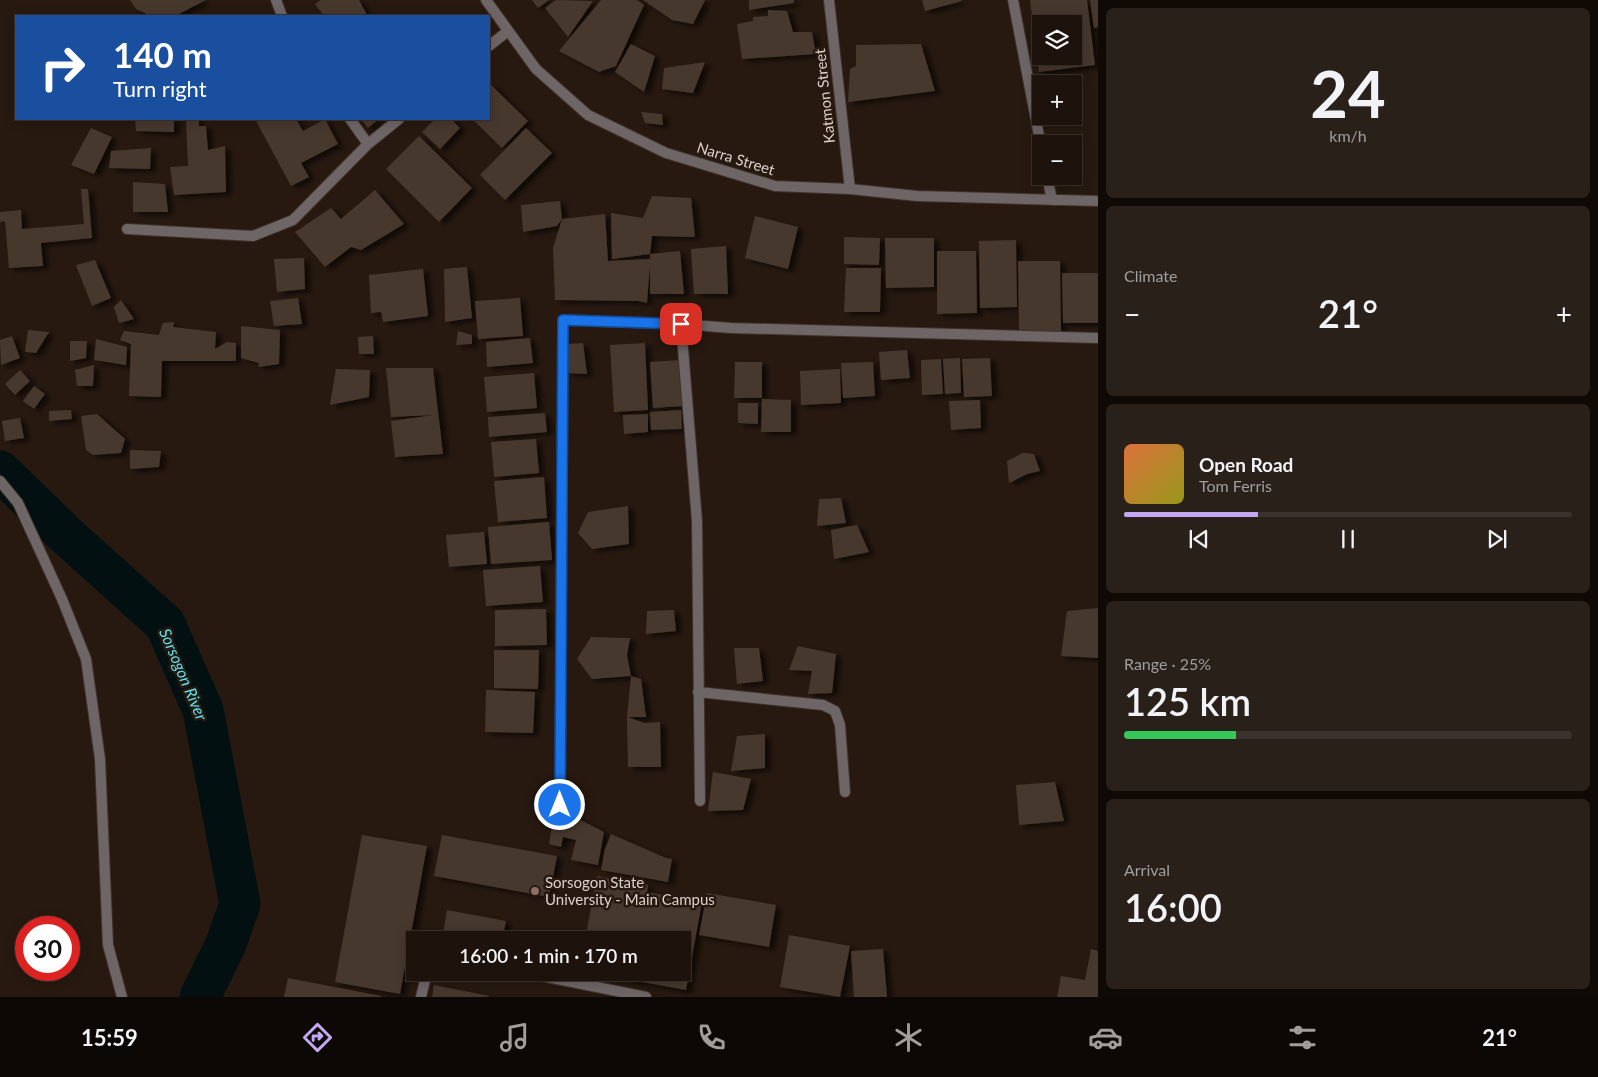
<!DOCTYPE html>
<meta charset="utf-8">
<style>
body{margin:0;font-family:Lato,sans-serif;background:#2a201a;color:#f1f3f6;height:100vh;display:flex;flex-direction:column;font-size:19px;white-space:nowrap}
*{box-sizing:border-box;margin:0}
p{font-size:16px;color:#a09e9d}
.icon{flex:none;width:28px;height:28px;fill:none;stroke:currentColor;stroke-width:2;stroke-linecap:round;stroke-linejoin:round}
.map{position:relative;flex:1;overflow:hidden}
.details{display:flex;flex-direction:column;gap:8px;padding:8px;background:#100a07;width:500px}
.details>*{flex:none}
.hud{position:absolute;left:15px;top:15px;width:475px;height:105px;border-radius:0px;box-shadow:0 2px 12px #0003,0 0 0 1px #3b322d;background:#1a4fa0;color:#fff;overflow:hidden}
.controls{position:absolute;left:1032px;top:15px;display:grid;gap:10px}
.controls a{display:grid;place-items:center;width:50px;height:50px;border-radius:0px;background:#1d130c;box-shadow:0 2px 12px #0003,0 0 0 1px #3b322d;font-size:25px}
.speed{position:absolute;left:15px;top:916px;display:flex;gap:10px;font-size:25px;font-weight:700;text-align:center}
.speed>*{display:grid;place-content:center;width:65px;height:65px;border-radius:50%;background:#1d130c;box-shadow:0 2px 12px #0003,0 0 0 1px #3b322d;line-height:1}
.speed .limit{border:8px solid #d22;background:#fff;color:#111}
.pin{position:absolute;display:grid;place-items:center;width:42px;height:42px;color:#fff;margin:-21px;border-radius:10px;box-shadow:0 2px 8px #0006}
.me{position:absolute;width:55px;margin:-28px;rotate:0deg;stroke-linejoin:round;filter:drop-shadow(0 0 4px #0008)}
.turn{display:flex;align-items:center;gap:18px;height:105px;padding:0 15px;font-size:22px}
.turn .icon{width:65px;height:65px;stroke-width:2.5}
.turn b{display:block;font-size:35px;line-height:42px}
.big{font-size:38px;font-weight:600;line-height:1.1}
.details .widget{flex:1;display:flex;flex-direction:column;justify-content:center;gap:8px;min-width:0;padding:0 18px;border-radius:8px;background:#2a201a}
.details .dial{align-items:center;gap:0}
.dial b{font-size:65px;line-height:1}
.song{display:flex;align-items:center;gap:15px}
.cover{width:60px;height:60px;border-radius:8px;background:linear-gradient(135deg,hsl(20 70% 55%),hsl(60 70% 35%))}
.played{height:5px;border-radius:2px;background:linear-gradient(90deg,#c3a7f2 30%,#3b322d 30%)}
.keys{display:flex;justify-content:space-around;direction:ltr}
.heat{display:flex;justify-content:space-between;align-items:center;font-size:28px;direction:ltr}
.charge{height:8px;border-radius:4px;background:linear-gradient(90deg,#34c759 25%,#3b322d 0)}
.trip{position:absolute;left:406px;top:931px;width:285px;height:50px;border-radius:0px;background:#1d130c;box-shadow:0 2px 12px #0003,0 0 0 1px #3b322d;font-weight:600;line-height:50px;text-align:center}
.tab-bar{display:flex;height:80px;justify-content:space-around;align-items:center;background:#0c0805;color:#a09e9d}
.tab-bar .icon{width:35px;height:35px}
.tab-bar .active{color:#c3a7f2}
.tab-bar b{font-size:22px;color:#f1f3f6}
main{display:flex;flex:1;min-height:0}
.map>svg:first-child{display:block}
</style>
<main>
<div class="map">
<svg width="1098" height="997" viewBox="0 0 1098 997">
<defs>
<filter id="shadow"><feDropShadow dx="5.5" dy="3" stdDeviation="2.5" flood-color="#0009"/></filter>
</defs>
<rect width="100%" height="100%" fill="#271910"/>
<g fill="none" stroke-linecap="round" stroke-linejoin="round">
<path stroke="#021012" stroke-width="41" d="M0 471 66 535 165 624 203 710 240 904 226 944 200 997"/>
</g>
<path fill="#47382d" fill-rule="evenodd" filter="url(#shadow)" d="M130 0H206L175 16H151L136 9Z
M321 0H359L367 15 363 16H324L315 4Z
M532 0H549L538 8Z
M556 0 593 1 568 37 545 8Z
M601 0H637L644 5 616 66 599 72 559 51Z
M643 0H705L693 24 672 20Z
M749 0H794V3L749 10Z
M922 0H961L962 1 925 11Z
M1030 0H1087L1095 65 1039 72ZM1041 24H1074V56H1041Z
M1090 0H1098V27L1094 28Z
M768 10 787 11 793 32H812L816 54 742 59 737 24 753 21V17L768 16Z
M631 44 655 56 644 92 615 72Z
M921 44 935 91 848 102 850 69 856 66V45Z
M705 62 693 93 662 89 664 68Z
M489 83 528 121 502 148 472 119H489Z
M641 112 662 114 663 125 645 123Z
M135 119H174V132L136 131Z
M186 119H199V126H206L208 150 225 146 226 192 174 195 170 167 188 166Z
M255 119H296L303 131 325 119 338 144 301 163 309 177 291 186Z
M361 119H379L368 128Z
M435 119H451L460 128 440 149 422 132Z
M91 128 112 137 94 174 71 165Z
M526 128 552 153 505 200 480 175Z
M419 136 472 188 439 222 386 169Z
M151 148 150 169 109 168 111 151Z
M133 182 165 184 168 212H133Z
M81 189H88L92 238 41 243 43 266 9 268 5 221 0 222V212L21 210 22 229 84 224Z
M375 190 404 224 361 250 351 247 325 267 295 232 331 208 341 219Z
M652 196 691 198 695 237 652 236 650 254 680 251 684 294H650V266L647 303 638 301 555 300 553 248 562 219 557 226 523 232 521 205 560 201 562 219 605 214 608 261 650 259V254L612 259 611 213 643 218Z
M755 216 798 227 788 269 745 258Z
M844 237 880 238 879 265 844 264Z
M885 238H934V287L886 288Z
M1016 240 1017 307 980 308 979 241Z
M726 246 728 294H694L691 249Z
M937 251H976L977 313 937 314Z
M304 258 305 289 277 292 274 259Z
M95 260 111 298 92 306 76 265Z
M1018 261H1060L1061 331 1019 332Z
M467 267 472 318 445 322 444 269Z
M846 268H881L880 312H844Z
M423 269 428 316 383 322 381 312 371 313 369 275Z
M1062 273H1098V323H1063Z
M298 298 302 324 274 326 270 301Z
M520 298 523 336 478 339 475 301Z
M121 300 134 319 119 323 114 307Z
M174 322 173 327 216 332 215 349 227 342 236 343V361H162L161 397 129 396 131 344 120 340 124 331 159 335 163 323Z
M241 326 280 330 279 364 258 367 259 363 241 358Z
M28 330 49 332 36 353 25 352Z
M458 331 472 335V344L456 345Z
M12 336 20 358 1 365 0 340Z
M373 336 374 354H359L358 337Z
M530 338 533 363 487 367 486 342Z
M96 339 127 347 126 365 94 360Z
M70 341H87L86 358 70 361Z
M583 343 587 374 567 373 568 344Z
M645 343 648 410 614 412 610 345Z
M907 350 910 378 881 380 879 352Z
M960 358 961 393 945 394 943 359Z
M990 358 992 396 964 397 962 359Z
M941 359 943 394 922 395 921 360Z
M680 360 683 406 653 408 650 362Z
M735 362H762V398H734Z
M873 362 875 396 843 398 841 363Z
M94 365 93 386H77L75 370Z
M386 368H433L443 454 395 457 391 421 434 415 391 417Z
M336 369 370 370 369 397 330 405Z
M840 369 841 403 801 405 800 371Z
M20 370 30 381 15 395 5 384Z
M534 373 537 408 487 412 484 377Z
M34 386 45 394 34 409 23 401Z
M762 399 791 400V432H761Z
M980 400 981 428 951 430 949 401Z
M738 403H758V424L738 423Z
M71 410 72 419 49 421V411Z
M681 410 682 429 651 430 650 412Z
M545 413 547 432 489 437 488 417Z
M97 414 125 439 121 453 93 455 86 450 81 416Z
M648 414V432L624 434 623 415Z
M20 418 24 438 5 441 2 421Z
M536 439 539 473 494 477 491 442Z
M130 450 161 451 159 467 130 469Z
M1023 453 1034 454 1040 471 1027 474 1009 483 1007 461Z
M544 477 547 518 498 522 494 481Z
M841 498 846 523 817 526 819 499Z
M628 506 629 544 592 549 578 533 588 512Z
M549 522 552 560 491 564 488 527Z
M857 525 869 552 834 559 831 530Z
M484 532 487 564 449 567 446 535Z
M540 566 543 602 486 606 483 570Z
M1098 608V658L1061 656 1067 611Z
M546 609 547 645 495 646V610Z
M674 610 676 631 646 634 647 611Z
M591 637 630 638 627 655 631 676 592 679 577 659Z
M798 646 836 654 832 693 808 694 812 671 789 670Z
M734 648H759L763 681 737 684Z
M494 650H539L538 689 494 688Z
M631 676 641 679 646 717H627L645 723 660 722 661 767H628L627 717Z
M486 690 535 692 533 733 485 732Z
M765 734V768L731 771 737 736Z
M713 772 751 779 743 810 708 811Z
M1055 782 1064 821 1019 825 1016 785Z
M555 810 563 811 604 832 598 865 571 860 576 840 563 837 561 847 549 844Z
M611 834 666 858 672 859 668 882 601 870 605 849Z
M362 835 427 846 400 994 335 982Z
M442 835 557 856 549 897 434 876Z
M597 876 648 885 647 892 702 902 686 990 593 973 682 972V940H585Z
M707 893 776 905 769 947 699 935Z
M447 910 506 921 502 940H442Z
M789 935 850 946 840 997 780 987Z
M883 949 887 997H854L851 951Z
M1091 949 1098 951V997H1057L1061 976 1085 980Z
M288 978 381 996V997H284Z
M434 985 489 996V997H432Z"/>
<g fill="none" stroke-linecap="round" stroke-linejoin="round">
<defs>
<path id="lane" d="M522 972 646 997
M421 997 427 972"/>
<path id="street" d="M276 0 282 16
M486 0 536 69 588 115 666 153 775 186 850 189 917 196 1098 201
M829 0 850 189
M1013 0 1041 146
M489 46 508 31
M350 119 368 144 399 119
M1047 176 1052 200
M127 229 253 236 293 220 368 144
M681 324 697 521 700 801
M0 481 18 503 62 599 86 659 100 759 108 945 122 997
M698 692 823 705 835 711 840 725 845 792
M560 805 563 320 681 324 731 328 1098 338"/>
</defs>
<use href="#lane" stroke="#40332a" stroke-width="12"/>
<use href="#street" stroke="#40332a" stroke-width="12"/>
<use href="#lane" stroke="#6e6566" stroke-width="10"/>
<use href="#street" stroke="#6e6566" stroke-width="10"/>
</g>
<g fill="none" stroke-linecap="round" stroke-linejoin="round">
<defs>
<path id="route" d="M560 805 563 320 681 324"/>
</defs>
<use href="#route" stroke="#114b97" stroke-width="12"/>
<use href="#route" stroke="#1a73e8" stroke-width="9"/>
</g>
<circle fill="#8d6e63" stroke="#271910" stroke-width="2" cx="535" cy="891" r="5"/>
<g text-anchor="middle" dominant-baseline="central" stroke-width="5" stroke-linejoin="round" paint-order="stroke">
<g font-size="15" fill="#dad1ca" stroke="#271910">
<text transform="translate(824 96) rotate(-96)">Katmon Street</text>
<text transform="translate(736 158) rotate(17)">Narra Street</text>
</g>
<g font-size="15" fill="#dad1ca" stroke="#271910" text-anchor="start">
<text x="545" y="882">Sorsogon State<tspan x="545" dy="17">University - Main Campus</tspan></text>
</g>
<g font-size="16" font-style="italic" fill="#59e4f2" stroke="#271910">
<text transform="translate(184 674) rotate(67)">Sorsogon River</text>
</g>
</g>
</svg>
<div class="controls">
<a><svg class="icon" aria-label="layers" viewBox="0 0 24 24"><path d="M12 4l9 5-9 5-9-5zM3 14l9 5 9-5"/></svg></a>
<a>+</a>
<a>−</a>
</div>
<div class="speed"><div class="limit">30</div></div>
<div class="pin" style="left:681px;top:324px;background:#d93025"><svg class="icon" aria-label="arrive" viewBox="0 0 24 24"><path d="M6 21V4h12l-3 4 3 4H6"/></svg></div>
<svg class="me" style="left:560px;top:805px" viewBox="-20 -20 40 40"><circle r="17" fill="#1a73e8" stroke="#fff" stroke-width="3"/><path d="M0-11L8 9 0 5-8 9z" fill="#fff"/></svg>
<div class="trip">16:00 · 1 min · 170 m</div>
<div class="hud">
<div class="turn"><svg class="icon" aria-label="right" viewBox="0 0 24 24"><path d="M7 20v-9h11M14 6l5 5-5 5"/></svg><div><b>140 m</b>Turn right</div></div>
</div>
</div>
<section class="details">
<div class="widget dial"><b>24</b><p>km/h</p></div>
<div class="widget"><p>Climate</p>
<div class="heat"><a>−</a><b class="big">21°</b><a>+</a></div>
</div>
<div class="widget">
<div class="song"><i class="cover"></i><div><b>Open Road</b><p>Tom Ferris</p></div></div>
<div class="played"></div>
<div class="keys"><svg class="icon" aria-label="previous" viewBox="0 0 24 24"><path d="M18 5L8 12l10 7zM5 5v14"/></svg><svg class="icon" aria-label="pause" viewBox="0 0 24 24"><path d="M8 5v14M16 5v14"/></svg><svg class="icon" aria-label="next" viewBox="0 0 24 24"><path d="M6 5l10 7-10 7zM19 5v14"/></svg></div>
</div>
<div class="widget"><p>Range · 25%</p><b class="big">125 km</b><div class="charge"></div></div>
<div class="widget"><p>Arrival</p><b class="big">16:00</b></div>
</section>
</main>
<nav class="tab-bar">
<b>15:59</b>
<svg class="icon active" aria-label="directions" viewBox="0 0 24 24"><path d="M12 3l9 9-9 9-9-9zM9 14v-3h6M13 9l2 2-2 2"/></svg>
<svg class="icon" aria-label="music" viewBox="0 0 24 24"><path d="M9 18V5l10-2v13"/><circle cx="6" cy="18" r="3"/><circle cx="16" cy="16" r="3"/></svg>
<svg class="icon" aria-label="phone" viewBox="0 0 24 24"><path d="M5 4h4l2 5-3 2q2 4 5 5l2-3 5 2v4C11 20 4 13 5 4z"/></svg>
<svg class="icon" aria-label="climate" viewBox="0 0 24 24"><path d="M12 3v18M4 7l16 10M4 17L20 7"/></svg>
<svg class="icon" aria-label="car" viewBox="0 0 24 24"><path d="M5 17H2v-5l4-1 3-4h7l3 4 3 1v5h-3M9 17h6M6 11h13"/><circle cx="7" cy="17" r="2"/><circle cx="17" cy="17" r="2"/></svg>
<svg class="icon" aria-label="filters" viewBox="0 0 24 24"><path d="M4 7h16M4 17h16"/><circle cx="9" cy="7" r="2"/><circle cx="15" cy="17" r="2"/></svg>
<b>21°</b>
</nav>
